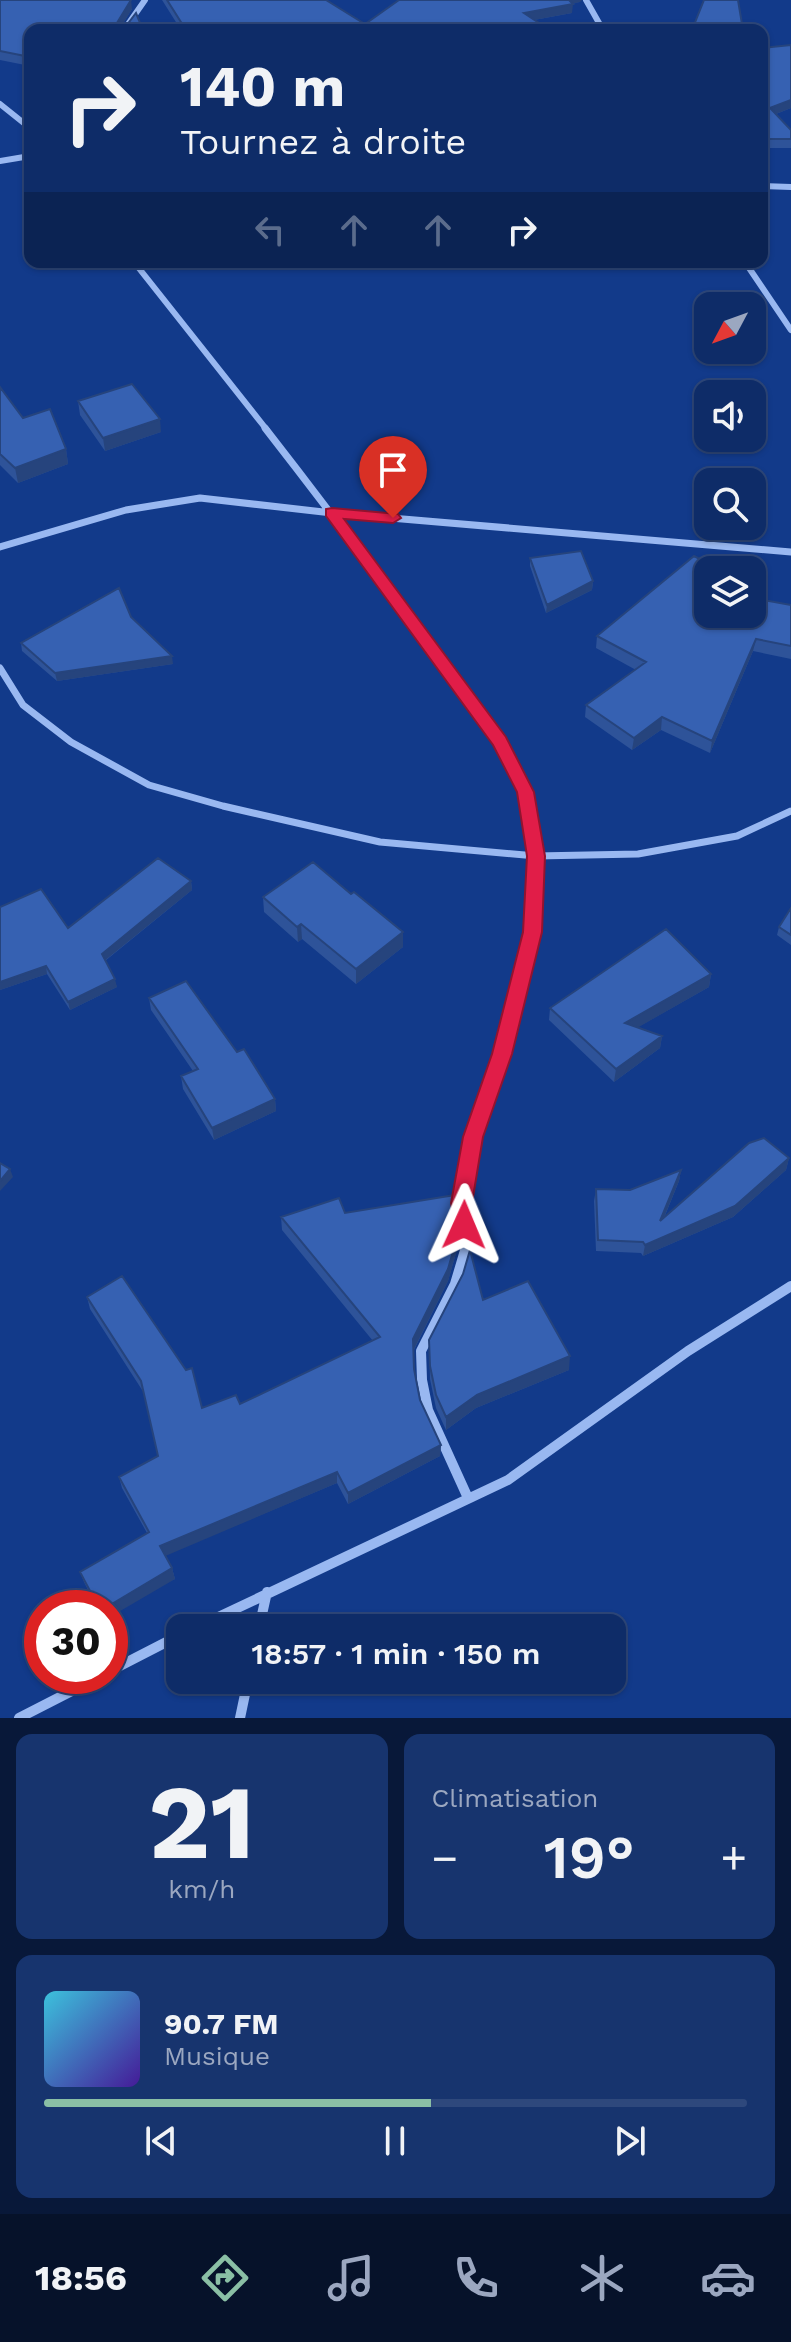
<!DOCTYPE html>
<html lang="fr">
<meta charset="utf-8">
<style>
body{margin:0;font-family:"Work Sans",sans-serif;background:#17346e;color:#f1f3f6;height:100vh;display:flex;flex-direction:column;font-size:30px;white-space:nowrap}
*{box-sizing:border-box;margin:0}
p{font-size:26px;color:#9ba7c0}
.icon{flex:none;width:44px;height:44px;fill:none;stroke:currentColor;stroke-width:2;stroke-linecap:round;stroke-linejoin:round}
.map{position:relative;height:1718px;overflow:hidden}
.side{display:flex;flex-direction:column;gap:16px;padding:16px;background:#081839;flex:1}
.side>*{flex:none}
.hud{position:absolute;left:24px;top:24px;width:744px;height:244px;border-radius:16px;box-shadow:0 2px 6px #0004,0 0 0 2px #2e487c;background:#0e2c68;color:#f1f3f6;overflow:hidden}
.needle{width:52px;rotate:229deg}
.controls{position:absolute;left:694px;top:292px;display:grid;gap:16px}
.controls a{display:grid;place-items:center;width:72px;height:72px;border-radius:16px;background:#0e2c68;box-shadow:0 2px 6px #0004,0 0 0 2px #2e487c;font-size:40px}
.speed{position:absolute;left:24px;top:1590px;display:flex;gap:16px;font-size:40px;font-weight:700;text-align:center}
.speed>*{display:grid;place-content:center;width:104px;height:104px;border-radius:50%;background:#0e2c68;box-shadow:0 2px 6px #0004,0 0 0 2px #2e487c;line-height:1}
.speed .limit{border:12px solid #d22;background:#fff;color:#111}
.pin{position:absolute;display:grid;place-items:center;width:68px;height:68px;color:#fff;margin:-82px -34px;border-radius:50% 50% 50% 0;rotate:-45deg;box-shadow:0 0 8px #0007}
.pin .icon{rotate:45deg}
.me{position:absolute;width:88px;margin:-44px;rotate:1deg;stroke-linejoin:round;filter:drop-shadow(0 0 6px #0008)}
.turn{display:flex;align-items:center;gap:28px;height:168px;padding:0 24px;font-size:36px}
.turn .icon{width:104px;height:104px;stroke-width:2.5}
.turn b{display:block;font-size:56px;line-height:68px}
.lanes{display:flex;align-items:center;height:76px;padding:0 24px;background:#0003;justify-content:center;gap:40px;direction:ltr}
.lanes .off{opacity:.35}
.big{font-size:60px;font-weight:600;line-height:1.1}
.side .tile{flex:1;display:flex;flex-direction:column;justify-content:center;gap:12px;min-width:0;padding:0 28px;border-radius:16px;background:#17346e}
.side .dial{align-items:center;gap:0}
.dial b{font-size:104px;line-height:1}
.song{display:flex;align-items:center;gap:24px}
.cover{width:96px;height:96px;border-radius:12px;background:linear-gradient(135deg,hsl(190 70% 55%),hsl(260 70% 35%))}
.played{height:8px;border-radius:4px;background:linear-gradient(90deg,#8abfa5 55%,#2e487c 55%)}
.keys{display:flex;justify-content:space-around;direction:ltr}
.heat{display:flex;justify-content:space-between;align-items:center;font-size:44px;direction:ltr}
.side .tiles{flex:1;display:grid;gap:16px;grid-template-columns:1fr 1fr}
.tile:last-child{grid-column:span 2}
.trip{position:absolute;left:166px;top:1614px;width:460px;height:80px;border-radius:16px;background:#0e2c68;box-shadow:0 2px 6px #0004,0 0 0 2px #2e487c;font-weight:600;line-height:80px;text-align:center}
.dock{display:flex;height:128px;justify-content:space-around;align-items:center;background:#06122a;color:#9ba7c0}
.dock .icon{width:56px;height:56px}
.dock .on{color:#8abfa5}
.dock b{font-size:36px;color:#f1f3f6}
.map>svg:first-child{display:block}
</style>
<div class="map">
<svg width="791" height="1718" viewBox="0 0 791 1718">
<rect width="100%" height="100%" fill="#123a8a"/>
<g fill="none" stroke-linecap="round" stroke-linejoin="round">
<path stroke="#99b8f1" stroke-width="6" d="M586 0 603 30
M124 30 145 0
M0 104 30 128
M0 161 30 156
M762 186 791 187
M134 262 267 430
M745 262 791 330"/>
<path stroke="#99b8f1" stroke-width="7" d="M265 428C325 505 383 582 440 661 470 701 510 744 525 793 545 857 533 926 518 990
M0 547 126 510 200 498 332 513 791 552
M0 668 23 705 71 742 149 785 223 806 380 842 536 856 638 854 737 836 791 811"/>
<path stroke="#99b8f1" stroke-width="10" d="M468 1498 428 1410 422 1380 421 1351 455 1284 466 1247 462 1203 473 1137 502 1054 518 988
M195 1628 508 1480 688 1351 791 1286
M259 1628 267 1592
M110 1671 180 1635
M19 1718 101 1676
M240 1718 248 1680"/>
</g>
<path fill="#2e5399" d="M0 0 132 9 122 25 30 30V66L0 60Z
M162 0H326L365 24 580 2 572 4V13L534 20 542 25V30H181Z
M762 48 791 108 776 114 791 130V148H762Z
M0 387 23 418 66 449 68 464 18 483 0 465Z
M78 401 161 432 105 451 80 415Z
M530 558 593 581 592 590 546 613 530 566Z
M791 605V659L753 651 710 753 661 730 632 750 585 717 586 705 636 670 596 648 597 636 708 614Z
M131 617 173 664 57 681 22 651 21 643Z
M191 881 192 890 105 961 117 987 70 1010 47 974 0 990V907L68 928Z
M351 894 403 932V947L356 984 302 939 298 942 264 912 263 897Z
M791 908V945L777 935 779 927Z
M711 974 709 987 638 1027 662 1036 660 1048 614 1082 549 1020 550 1008Z
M149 998 237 1052 275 1099 276 1111 214 1140 183 1089 181 1076 193 1071 151 1010Z
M789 1158 786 1170 733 1217 643 1256 641 1253 596 1251 594 1201 596 1189 630 1190 681 1170 679 1181 664 1218Z
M345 1213 458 1246 448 1281 414 1350V1369L420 1400 441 1445 440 1456 348 1504 337 1483 165 1555 172 1568 175 1579 110 1608H97L84 1582 80 1572 147 1533 122 1488 119 1477 158 1456 144 1393 90 1309 87 1297 202 1408 240 1404 373 1341 282 1230 281 1217Z
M483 1300 569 1370 476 1408 446 1430 436 1408 430 1379 429 1340Z"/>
<path fill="#26447d" d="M131 0 132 9 119 30 117 23Z
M565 0H582L580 2 565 5Z
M573 4 572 13 523 22 524 13Z
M791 100V108L768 117 770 108Z
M160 419 161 432 105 451 103 438Z
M66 449 68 464 18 483 15 468Z
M593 581 592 590 546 613 547 605Z
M756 639 753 651 710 753 712 741Z
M172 656 173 664 57 681 55 673Z
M662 717 661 730 632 750 634 738Z
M191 881 192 890 103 962 102 954Z
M301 924 302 939 298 942 297 927Z
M403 932V947L356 984V969Z
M46 966 47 974 0 990V982Z
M711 974 709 987 623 1036 625 1023Z
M115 979 117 987 70 1010 68 1002Z
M662 1036 660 1048 614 1082 616 1069Z
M275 1099 276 1111 214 1140 212 1128Z
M789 1158 786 1170 733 1217 643 1256 645 1245Z
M10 1169 13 1177 0 1191V1181Z
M681 1170 679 1181 658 1232 660 1221Z
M458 1234V1246L448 1281 413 1351V1339Z
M570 1356 569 1370 476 1408 446 1430V1417L477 1395Z
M441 1445 440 1456 348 1504V1493Z
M337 1472V1483L163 1557 160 1546Z
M172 1568 175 1579 110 1617V1608H105Z"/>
<path fill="#3661b2" stroke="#26447d" stroke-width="2" d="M0 0H131L117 23 126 26 136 13 143 30H30V57L0 51Z
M167 0H326L365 24 399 0H569L573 4 524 13 542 25 534 28 535 30H186Z
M704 0H738L743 30H692Z
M791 45V100L770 108 791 130V139H762V48Z
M132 384 160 419 103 438 78 401Z
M0 387 23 418 50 409 66 449 15 468 0 454Z
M581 551 593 581 547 605 530 558Z
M694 556 721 570H708V614H752V598L791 605V646L756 639 712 741 662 717 634 738 586 705 646 662 597 636Z
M119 588 131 617 172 656 55 673 21 643Z
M158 858 191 881 102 954 115 979 68 1002 46 966 0 982V907L41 889 68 928Z
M313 862 351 894 354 892 403 932 356 969 301 924 297 927 263 897Z
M791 908V935L779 927Z
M666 929 711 974 625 1023 662 1036 616 1069 550 1008Z
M186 981 237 1052 244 1049 275 1099 212 1128 181 1076 198 1069 149 998Z
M764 1138 789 1158 735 1206 645 1245 643 1242 598 1240 596 1189 630 1190 681 1170 660 1221 749 1143Z
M0 1163 10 1169 0 1181Z
M455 1195 458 1234 448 1269 413 1339 414 1369 420 1400 441 1445 348 1493 337 1472 160 1546 172 1568 105 1608H99L80 1572 149 1532 119 1477 158 1456 141 1381 87 1297 122 1276 186 1370 192 1368 202 1408 236 1395 240 1404 380 1337 281 1217 339 1198 345 1213Z
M470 1250 483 1300 528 1281 570 1356 477 1395 446 1417 436 1395 430 1366 429 1340 463 1274Z"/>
<path fill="#e11d48" stroke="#92132f" stroke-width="2" d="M332 508 398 514 401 518 393 523 344 519 506 737 534 792 545 856 542 932 512 1054 483 1137 472 1203 475 1225 471 1232 464 1234 457 1232 451 1203 463 1137 492 1054 523 932 527 856 517 792 493 745 326 516V509Z"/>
</svg>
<div class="controls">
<a><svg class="needle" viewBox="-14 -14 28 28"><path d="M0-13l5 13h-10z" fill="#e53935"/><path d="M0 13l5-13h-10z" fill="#9ba7c0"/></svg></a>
<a><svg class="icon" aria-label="sound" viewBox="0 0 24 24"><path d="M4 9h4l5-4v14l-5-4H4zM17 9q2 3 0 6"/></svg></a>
<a><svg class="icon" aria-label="search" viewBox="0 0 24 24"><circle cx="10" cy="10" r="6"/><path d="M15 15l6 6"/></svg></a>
<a><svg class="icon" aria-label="layers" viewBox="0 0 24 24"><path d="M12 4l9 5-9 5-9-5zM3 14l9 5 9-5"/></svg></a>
</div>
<div class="speed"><div class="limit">30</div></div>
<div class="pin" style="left:393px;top:518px;background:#d93025"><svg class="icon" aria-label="arrive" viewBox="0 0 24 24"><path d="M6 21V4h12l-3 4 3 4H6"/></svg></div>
<svg class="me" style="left:464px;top:1225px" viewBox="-20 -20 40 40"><path d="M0-17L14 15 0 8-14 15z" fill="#e11d48" stroke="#fff" stroke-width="4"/></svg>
<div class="trip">18:57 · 1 min · 150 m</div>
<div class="hud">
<div class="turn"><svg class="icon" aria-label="right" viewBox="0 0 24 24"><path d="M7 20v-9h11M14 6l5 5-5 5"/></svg><div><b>140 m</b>Tournez à droite</div></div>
<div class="lanes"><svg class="icon off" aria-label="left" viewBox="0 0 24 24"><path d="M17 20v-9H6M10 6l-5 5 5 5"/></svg><svg class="icon off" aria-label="ahead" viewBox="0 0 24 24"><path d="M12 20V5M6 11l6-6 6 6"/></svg><svg class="icon off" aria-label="ahead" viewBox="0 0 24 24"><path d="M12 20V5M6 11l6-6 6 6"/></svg><svg class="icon" aria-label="right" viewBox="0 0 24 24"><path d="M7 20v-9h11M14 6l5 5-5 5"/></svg></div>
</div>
</div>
<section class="side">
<div class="tiles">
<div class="tile dial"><b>21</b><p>km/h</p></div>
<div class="tile"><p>Climatisation</p>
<div class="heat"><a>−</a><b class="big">19°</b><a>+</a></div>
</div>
<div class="tile">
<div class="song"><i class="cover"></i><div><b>90.7 FM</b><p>Musique</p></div></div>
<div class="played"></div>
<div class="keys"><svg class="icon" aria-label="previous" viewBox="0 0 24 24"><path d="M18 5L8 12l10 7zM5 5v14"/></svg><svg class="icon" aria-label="pause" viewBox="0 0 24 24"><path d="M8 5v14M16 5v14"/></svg><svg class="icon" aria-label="next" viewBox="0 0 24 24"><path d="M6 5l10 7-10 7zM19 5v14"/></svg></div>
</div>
</div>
</section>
<nav class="dock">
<b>18:56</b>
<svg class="icon on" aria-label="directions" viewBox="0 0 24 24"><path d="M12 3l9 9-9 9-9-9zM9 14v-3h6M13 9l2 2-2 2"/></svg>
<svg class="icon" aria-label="music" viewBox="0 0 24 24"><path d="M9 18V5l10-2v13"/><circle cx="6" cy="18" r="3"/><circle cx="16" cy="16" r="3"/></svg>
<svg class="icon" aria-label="phone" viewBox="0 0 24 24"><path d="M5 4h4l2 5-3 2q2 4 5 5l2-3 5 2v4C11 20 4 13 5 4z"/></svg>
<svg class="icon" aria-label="climate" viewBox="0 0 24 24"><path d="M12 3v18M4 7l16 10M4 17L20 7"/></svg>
<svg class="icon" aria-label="car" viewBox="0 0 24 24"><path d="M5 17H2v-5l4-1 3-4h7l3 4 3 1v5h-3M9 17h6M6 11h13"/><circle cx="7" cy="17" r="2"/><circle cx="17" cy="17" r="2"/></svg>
</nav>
